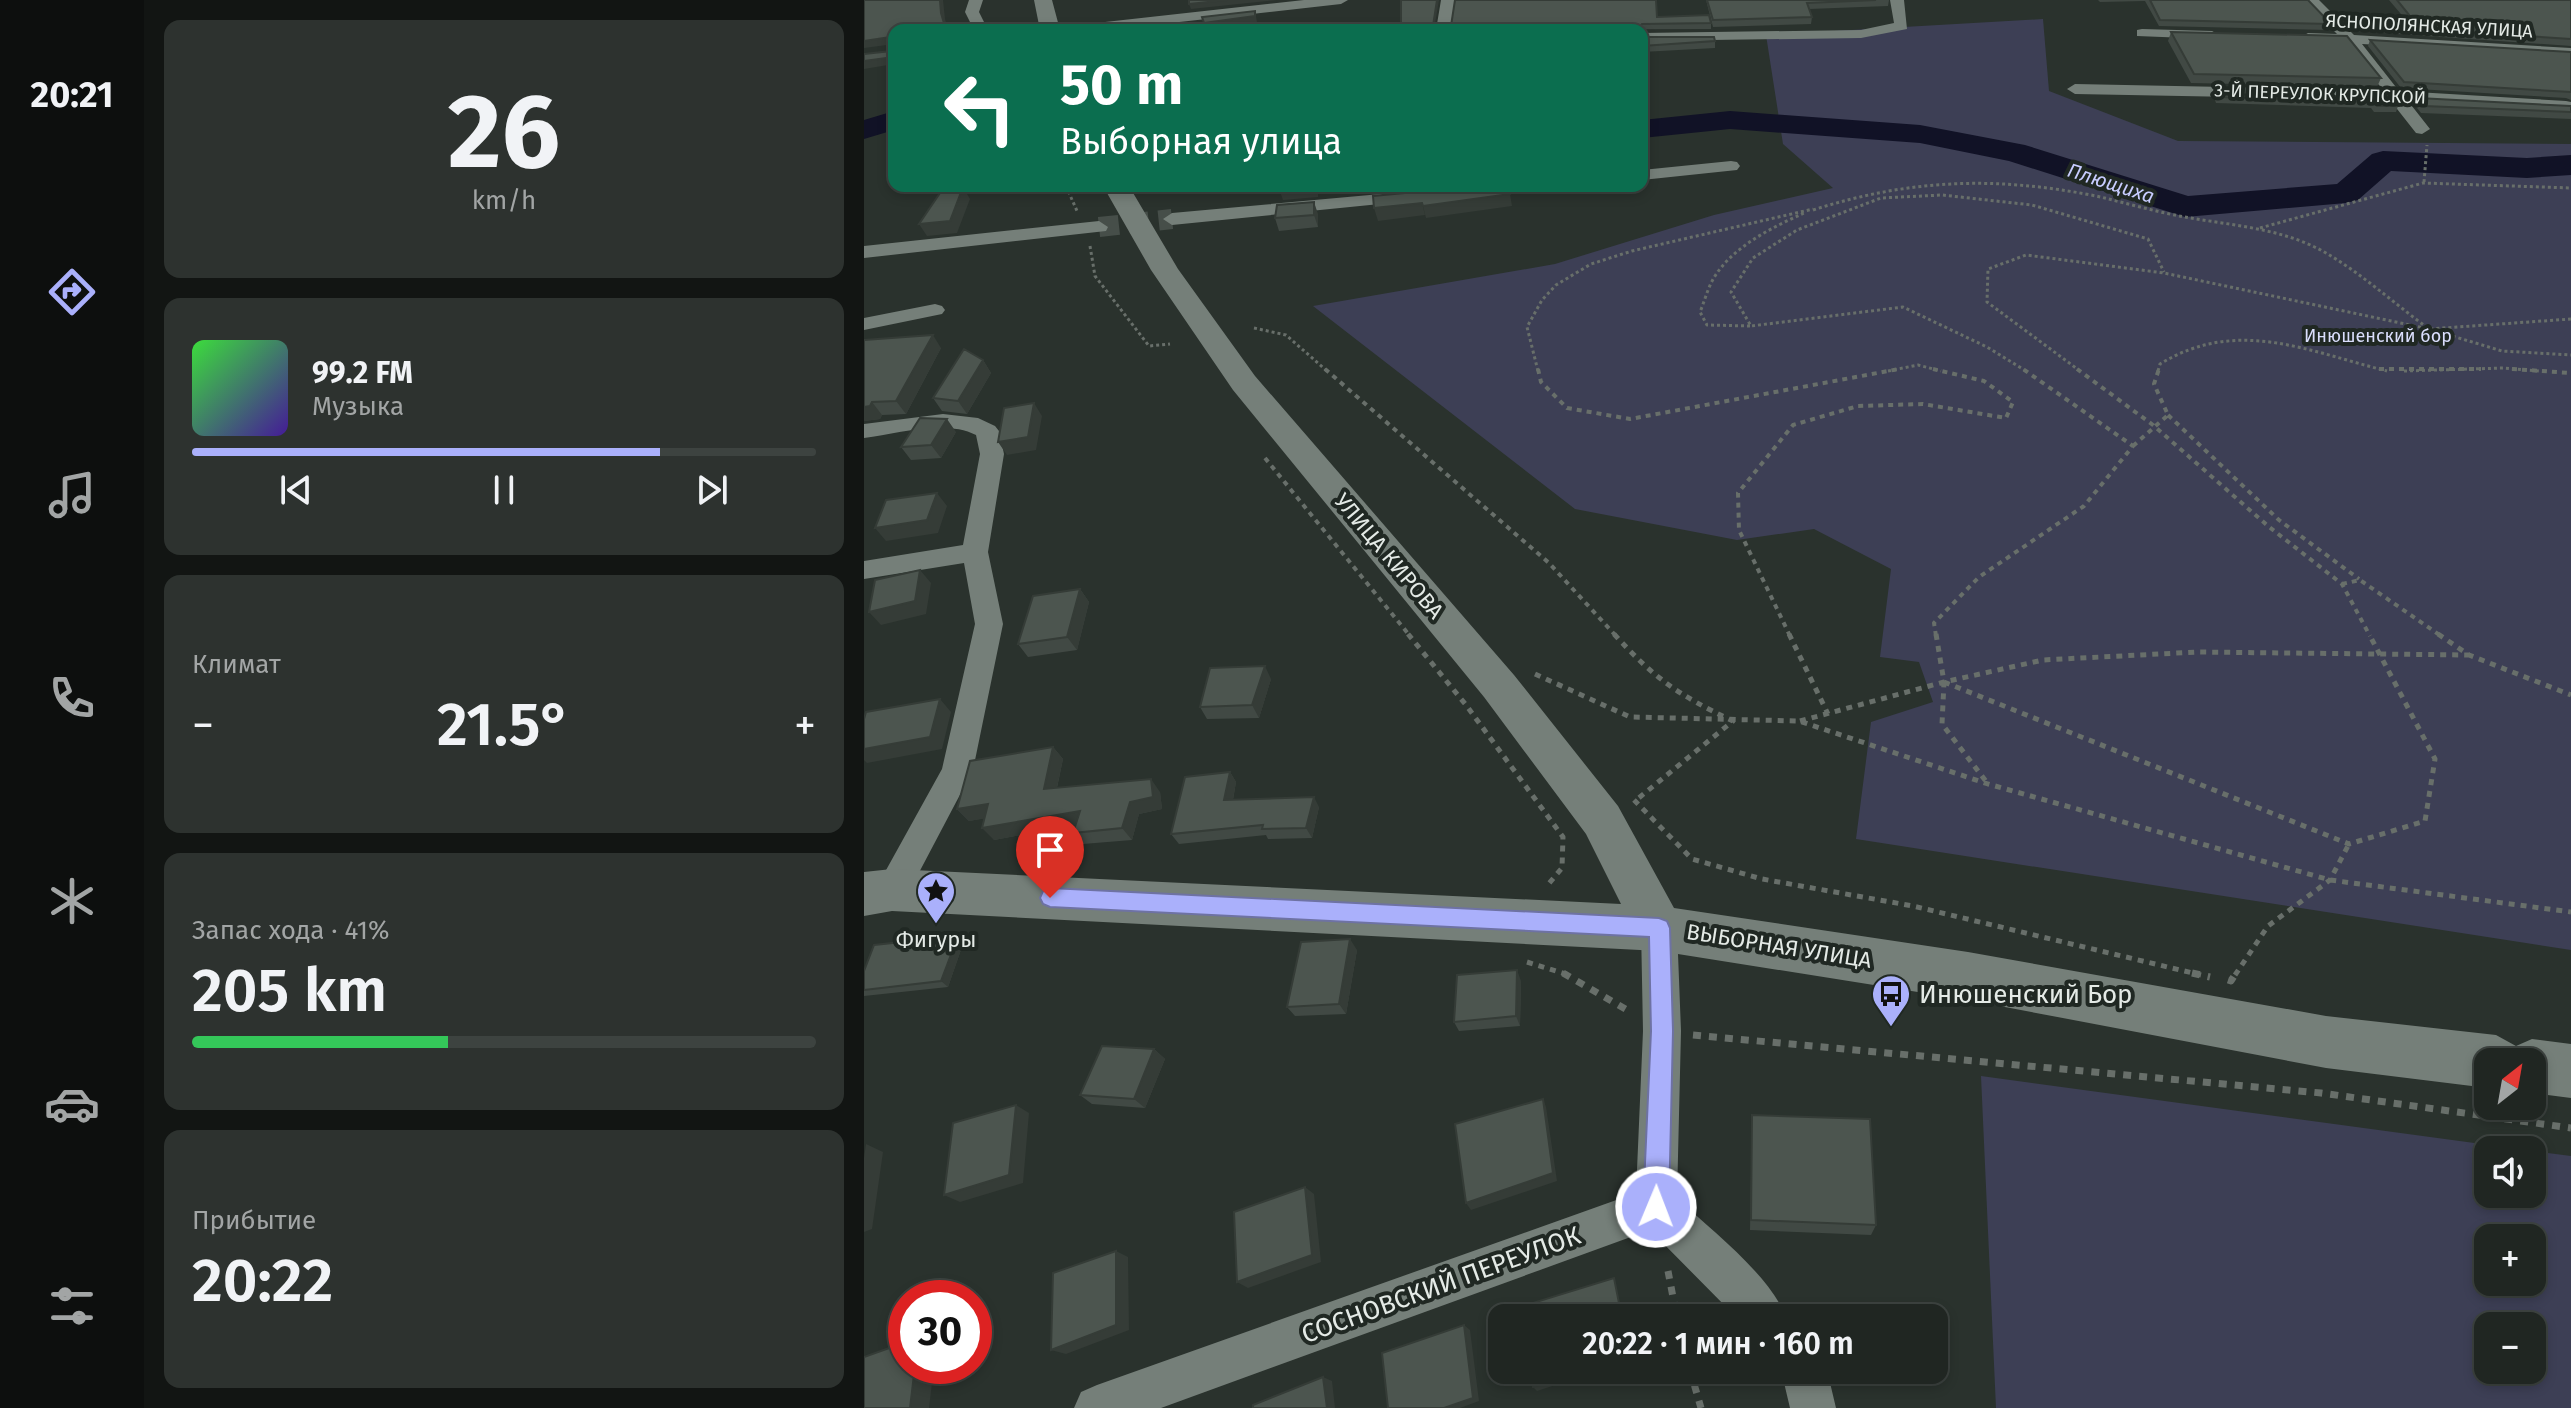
<!DOCTYPE html>
<html lang="ru">
<meta charset="utf-8">
<style>
body{margin:0;font-family:"Fira Sans",sans-serif;background:#2d322f;color:#f1f3f6;height:100vh;display:flex;flex-direction:column;font-size:30px;white-space:nowrap}
*{box-sizing:border-box;margin:0}
p{font-size:26px;color:#a2a5a5}
.icon{flex:none;width:44px;height:44px;fill:none;stroke:currentColor;stroke-width:2;stroke-linecap:round;stroke-linejoin:round}
.map{position:relative;flex:1;overflow:hidden}
.drawer{display:flex;flex-direction:column;gap:20px;padding:20px;background:#121513;width:720px}
.drawer>*{flex:none}
.top-card{position:absolute;left:24px;top:24px;width:760px;height:168px;border-radius:16px;box-shadow:0 4px 12px #0003,0 0 0 2px #3d4340;background:#0b6e4f;color:#fff;overflow:hidden}
.needle{width:52px;rotate:31deg}
.fabs{position:absolute;left:1610px;top:1048px;display:grid;gap:16px}
.fabs a{display:grid;place-items:center;width:72px;height:72px;border-radius:16px;background:#202622;box-shadow:0 4px 12px #0003,0 0 0 2px #3d4340;font-size:40px}
.speed{position:absolute;left:24px;top:1280px;display:flex;gap:16px;font-size:40px;font-weight:700;text-align:center}
.speed>*{display:grid;place-content:center;width:104px;height:104px;border-radius:50%;background:#202622;box-shadow:0 4px 12px #0003,0 0 0 2px #3d4340;line-height:1}
.speed .limit{border:12px solid #d22;background:#fff;color:#111}
.pin{position:absolute;display:grid;place-items:center;width:68px;height:68px;color:#fff;margin:-82px -34px;border-radius:50% 50% 50% 0;rotate:-45deg;box-shadow:0 0 8px #0007}
.pin .icon{rotate:45deg}
.me{position:absolute;width:88px;margin:-44px;rotate:1deg;stroke-linejoin:round;filter:drop-shadow(0 0 6px #0008)}
.turn{display:flex;align-items:center;gap:28px;height:168px;padding:0 40px;font-size:36px}
.turn .icon{width:104px;height:104px;stroke-width:2.5}
.turn b{display:block;font-size:56px;line-height:68px}
.big{font-size:60px;font-weight:600;line-height:1.1}
.drawer .tile{flex:1;display:flex;flex-direction:column;justify-content:center;gap:12px;min-width:0;padding:0 28px;border-radius:16px;background:#2d322f}
.drawer .dial{align-items:center;gap:0}
.dial b{font-size:104px;line-height:1}
.song{display:flex;align-items:center;gap:24px}
.cover{width:96px;height:96px;border-radius:12px;background:linear-gradient(135deg,hsl(120 70% 55%),hsl(260 70% 35%))}
.played{height:8px;border-radius:4px;background:linear-gradient(90deg,#aab0fb 75%,#3d4340 75%)}
.keys{display:flex;justify-content:space-around;direction:ltr}
.heat{display:flex;justify-content:space-between;align-items:center;font-size:44px;direction:ltr}
.charge{height:12px;border-radius:6px;background:linear-gradient(90deg,#34c759 41%,#3d4340 0)}
.trip{position:absolute;left:624px;top:1304px;width:460px;height:80px;border-radius:16px;background:#202622;box-shadow:0 4px 12px #0003,0 0 0 2px #3d4340;font-weight:600;line-height:80px;text-align:center}
main{display:flex;flex:1;min-height:0}
.dock{display:flex;flex-direction:column;width:144px;justify-content:space-around;align-items:center;background:#0d0f0e;color:#a2a5a5}
.dock .icon{width:56px;height:56px}
.dock .selected{color:#aab0fb}
.dock b{font-size:36px;color:#f1f3f6}
.map>svg:first-child{display:block}
</style>
<main>
<nav class="dock">
<b>20:21</b>
<svg class="icon selected" aria-label="directions" viewBox="0 0 24 24"><path d="M12 3l9 9-9 9-9-9zM9 14v-3h6M13 9l2 2-2 2"/></svg>
<svg class="icon" aria-label="music" viewBox="0 0 24 24"><path d="M9 18V5l10-2v13"/><circle cx="6" cy="18" r="3"/><circle cx="16" cy="16" r="3"/></svg>
<svg class="icon" aria-label="phone" viewBox="0 0 24 24"><path d="M5 4h4l2 5-3 2q2 4 5 5l2-3 5 2v4C11 20 4 13 5 4z"/></svg>
<svg class="icon" aria-label="climate" viewBox="0 0 24 24"><path d="M12 3v18M4 7l16 10M4 17L20 7"/></svg>
<svg class="icon" aria-label="car" viewBox="0 0 24 24"><path d="M5 17H2v-5l4-1 3-4h7l3 4 3 1v5h-3M9 17h6M6 11h13"/><circle cx="7" cy="17" r="2"/><circle cx="17" cy="17" r="2"/></svg>
<svg class="icon" aria-label="filters" viewBox="0 0 24 24"><path d="M4 7h16M4 17h16"/><circle cx="9" cy="7" r="2"/><circle cx="15" cy="17" r="2"/></svg>
</nav>
<section class="drawer">
<div class="tile dial"><b>26</b><p>km/h</p></div>
<div class="tile">
<div class="song"><i class="cover"></i><div><b>99.2 FM</b><p>Музыка</p></div></div>
<div class="played"></div>
<div class="keys"><svg class="icon" aria-label="previous" viewBox="0 0 24 24"><path d="M18 5L8 12l10 7zM5 5v14"/></svg><svg class="icon" aria-label="pause" viewBox="0 0 24 24"><path d="M8 5v14M16 5v14"/></svg><svg class="icon" aria-label="next" viewBox="0 0 24 24"><path d="M6 5l10 7-10 7zM19 5v14"/></svg></div>
</div>
<div class="tile"><p>Климат</p>
<div class="heat"><a>−</a><b class="big">21.5°</b><a>+</a></div>
</div>
<div class="tile"><p>Запас хода · 41%</p><b class="big">205 km</b><div class="charge"></div></div>
<div class="tile"><p>Прибытие</p><b class="big">20:22</b></div>
</section>
<div class="map">
<svg width="1707" height="1408" viewBox="0 0 1707 1408">
<rect width="100%" height="100%" fill="#2a322d"/>
<path fill="#3d3f55" fill-rule="evenodd" d="M1179 19 1185 91 1314 141 1707 144V950L992 839 1007 722 1069 702 1055 662 1016 657 1027 569 950 529 873 540 711 509 449 306 691 264 850 215 969 188 919 144 902 35Z
M1117 1076 1662 1150H1624V1194H1668V1151L1707 1156V1408H1132ZM1624 1238H1668V1282H1624ZM1624 1326H1668V1370H1624Z"/>
<g fill="none" stroke-linecap="round" stroke-linejoin="round">
<path fill="#111226" fill-rule="evenodd" d="M30 111V130L0 139V120Z
M866 111 1056 125 1161 145 1324 196 1473 184 1508 154 1519 151 1663 158 1707 155V175L1663 178 1527 171 1494 200 1482 203 1321 217 1145 161 1056 143 866 129 778 138V120Z"/>
<path stroke="#464e49" stroke-width="20" stroke-dasharray="20 10" stroke-linecap="butt" d="M235 227 308 219"/>
<path stroke="#686f6a" stroke-width="3" stroke-dasharray="3 3" stroke-linecap="butt" d="M1560 182 1563 145
M202 186 213 211
M949 210C1046 179 1132 176 1232 196 1263 203 1295 213 1327 218 1372 226 1421 229 1462 253 1498 274 1531 304 1565 329L1707 319
M1396 228 1559 183 1707 188
M226 246 231 276 285 346 306 344
M886 326 843 325 836 312C841 300 844 287 851 276 870 246 909 227 940 213
M390 328 422 335 463 371
M674 371 663 327 678 300 692 285 727 264 768 251 949 209
M1024 371 1054 365 1077 371
M1162 371 1123 347 1039 307 887 326 867 292 889 258 933 230 1017 198 1078 195 1168 205 1284 239 1300 272
M1216 371 1123 302 1124 269 1162 255 1300 273 1565 329 1638 351 1707 355
M1294 371 1296 364C1373 317 1443 351 1523 371
M1540 371 1640 368 1675 371"/>
<path stroke="#686f6a" stroke-width="4" stroke-dasharray="5 5" stroke-linecap="butt" d="M461 369 685 563 752 636
M674 369 677 382 703 408 766 419 1035 369
M1213 369 1289 425 1404 526 1478 584 1506 636
M1515 369H1617
M1648 369 1707 373
M1304 415 1415 520 1495 579
M1269 446 1304 415 1290 384 1295 369
M401 458 546 636
M1478 584 1496 580 1577 636
M926 636 875 530 874 493 929 425 994 406 1059 404 1142 418 1149 402 1120 381 1069 369
M1072 636 1070 623 1115 577 1220 506 1269 446 1159 369"/>
<path stroke="#686f6a" stroke-width="5" stroke-dasharray="6 6" stroke-linecap="butt" d="M544 634 602 705 699 837 698 868 682 887
M750 634C790 678 814 695 869 721L771 801
M925 634 964 714
M1072 634 1080 682 1078 724 1124 784
M1574 634 1605 655 1707 695
M671 674 766 717 935 721 1124 784 1466 880 1707 912
M1080 682 1485 844 1561 821 1571 759 1505 634
M936 721 1080 682 1179 660 1333 652 1605 655
M770 800 828 859 898 879 1049 906 1337 975
M663 962 705 975
M1371 975 1404 926 1466 880 1485 844"/>
<path stroke="#686f6a" stroke-width="7" stroke-dasharray="8 8" stroke-linecap="butt" d="M699 973 765 1011
M1328 973 1346 977
M1364 980 1367 981 1372 973
M829 1035 1457 1093 1707 1128
M804 1271 813 1318
M826 1370 837 1408"/>
<path fill="#757f79" fill-rule="evenodd" d="M105 0H119L115 12 124 30H110L101 12Z
M440 0H484L477 4 243 30 207 29 214 25Z
M577 0H591L586 30H572Z
M1026 0H1040L1043 29 997 38 778 41V33L997 30 1030 23Z
M1440 0H1455L1490 35 1707 48V56L1498 44 1535 91 1702 101 1707 102V110L1544 101 1566 129 1558 134 1552 133 1526 100 1211 94 1203 89 1211 84 1519 90 1482 44 1439 40 1437 37 1444 33 1473 34Z
M1278 29 1348 31 1355 35 1348 39 1273 36V30Z
M867 161 873 162 876 166 873 170 778 180V170Z
M669 186C659 195 607 200 597 191L604 186Z
M550 191 556 192 559 196 556 200 308 225 299 219 308 213Z
M235 221 244 227 242 231 0 258V246Z
M71 304 78 306 81 310 78 314 0 330V318Z
M79 414 114 418 131 426 135 431 140 454 124 552 139 624 109 770 40 901 28 905 16 901 11 890 78 769 111 624 100 563 0 579V561L99 545 116 454 112 435C80 419 34 434 0 438V424Z
M795 912 807 917 813 928 817 1031 813 1198C849 1232 904 1273 923 1318H873L786 1230 297 1408H210L217 1392 233 1385 772 1193 779 1031 777 928 783 917Z
M917 1370H963L972 1408H926Z"/>
<path fill="#757f79" fill-rule="evenodd" d="M170 0H188L196 30H176Z
M239 186H265L314 269 391 376 650 675 754 806 810 908 1104 952 1462 1016 1632 1035 1652 1046 1668 1039 1707 1044V1098L1668 1093V1062H1624V1088L1462 1068 1104 1000 795 951 28 911 0 916V872L28 869 757 904 722 834 620 697 369 390 287 270Z"/>
</g>
<path fill="#414944" d="M842 0H1025L1024 6 945 9 948 17 947 24 849 27Z
M1234 0H1444L1467 24 1465 30 1295 26 1281 1 1236 2Z
M1525 0H1707V46L1490 31 1485 25 1487 19 1542 20Z
M793 17 847 23V29L537 30 571 26Z
M1307 32 1517 78 1513 87 1327 83 1304 41Z
M778 37 851 41V48L778 52Z
M1506 40 1707 52V100L1702 98 1537 88 1504 46Z
M1353 94 1527 97 1534 106 1532 112H1510L1507 108 1352 103 1351 100Z
M1554 98 1707 106V119L1557 113 1550 104Z
M454 214V227L415 231 411 218Z
M0 340 77 348 42 414 18 415 16 419 0 421Z
M119 360 127 373 103 414 78 411 69 398Z
M92 432 77 458 47 460 37 447Z
M216 589 225 602 213 650 164 657 154 644Z
M407 679 395 718 343 719 336 707Z
M189 747 199 759 193 788 296 792 298 809 275 814 268 840 219 844 209 833 211 825 130 840 121 818 105 821 93 809Z
M366 772 372 782 369 800 455 807 448 838 404 839 402 835 315 844 307 834Z
M100 941 84 987 0 996V990Z
M493 950 482 1014 431 1016 423 1007Z
M657 981 656 1026 595 1031 590 1022Z
M290 1049 301 1059 281 1108 228 1104 216 1095Z
M888 1115 1012 1225 1007 1235 886 1230Z"/>
<path fill="#353c37" d="M76 0H79L81 19 84 30H82L77 13Z
M363 0H413L327 9 325 4Z
M573 0H575L570 30 569 26Z
M391 11 393 22 342 29 340 23Z
M26 37 30 44 0 48V41Z
M30 57V64L0 69V61Z
M433 186H454V197L419 200 415 188Z
M509 186H569L510 191Z
M99 187 106 199 93 233 63 236 55 224Z
M646 194 648 206 562 218 559 206Z
M450 202 454 214V227L450 215Z
M558 203 561 215 514 221 510 208Z
M69 335 77 348 42 414 32 401Z
M119 360 127 373 103 414 94 401Z
M8 402 18 415 16 419 0 421V407Z
M170 403 178 416 172 450 143 455 134 442Z
M83 419 92 432 77 458 67 445Z
M73 493 83 506 74 533 22 541 11 528Z
M56 570 67 583 62 614 17 625 5 612Z
M216 589 225 602 213 650 203 637Z
M401 666 407 679 395 718 388 705Z
M76 699 87 712 78 749 3 763 0 760V749Z
M189 747 199 759 190 801 180 789Z
M366 772 372 782 367 810 360 800Z
M287 779 296 792 298 809 275 814 268 840 258 828 266 802Z
M450 797 455 807 448 838 442 828Z
M124 804 136 816 105 821 93 809Z
M216 811 226 822 130 840 118 828Z
M94 936 100 941 84 987 77 981Z
M486 939 493 950 482 1014 475 1004Z
M653 970 657 981 656 1026 652 1016Z
M290 1049 301 1059 281 1108 270 1099Z
M679 1099 682 1107 693 1181 607 1210 602 1203Z
M152 1105 165 1113 159 1183 96 1202 80 1195Z
M2 1144 19 1152 8 1229 0 1232V1158Z
M441 1187 450 1194 457 1262 384 1288 373 1282Z
M252 1251 264 1257 265 1330 202 1354 187 1350Z
M600 1325 606 1330 615 1401 596 1408H580Z
M51 1366H70L65 1408H46Z
M722 1370H737L673 1391 669 1387Z
M459 1377 468 1381 471 1408H463Z"/>
<path fill="#4c554f" stroke="#353c37" stroke-width="2" d="M0 0H76L77 13 82 30H30V57L0 61V54L27 51 29 40 26 37 0 41Z
M325 0H363L325 4Z
M537 0H573L569 26H587L591 0H792L793 17 845 15 847 23 778 24 775 27V30H537Z
M843 0H1012L943 3 948 17 849 20Z
M1286 0H1444L1467 24 1296 20Z
M1533 0H1707V39L1493 25 1487 19 1550 21Z
M391 11V16L340 23 338 17Z
M1307 32 1483 36 1517 78 1330 74Z
M778 37H850L851 41 778 46Z
M1506 40 1707 52V92L1540 82Z
M1353 94 1527 97 1534 106H1513L1510 102 1354 97Z
M1554 98 1707 106V112L1560 106Z
M615 186H644L646 194 559 206 558 203 510 208 509 196Z
M99 187 86 221 55 224 78 190Z
M450 202V215L411 218 413 205Z
M69 335 32 401 8 402 6 406 0 407V340Z
M100 349 119 360 94 401 69 398Z
M170 403 164 437 134 442 140 408Z
M56 418 83 419 67 445 37 447Z
M73 493 63 520 11 528 22 500Z
M56 570 51 601 5 612 11 580Z
M216 589 203 637 154 644 169 596Z
M401 666 388 705 336 707 346 668Z
M76 699 66 737 0 749V719L2 712Z
M189 747 180 789 287 779 289 797 266 802 258 828 209 833 216 811 118 828 124 804 93 809 106 761Z
M366 772 360 800 450 797 442 828 398 829 399 825 307 834 321 777Z
M94 936 77 981 0 990V971L10 945Z
M486 939 475 1004 423 1007 437 942Z
M653 970 652 1016 590 1022 593 975Z
M238 1046 290 1049 270 1099 216 1095Z
M679 1099 689 1173 602 1203 591 1124Z
M152 1105 145 1175 80 1195 89 1123Z
M888 1115 1006 1119 1012 1225 887 1220Z
M441 1187 448 1255 373 1282 370 1212Z
M252 1251V1325L187 1350 189 1273Z
M750 1278 758 1318H658L656 1307Z
M600 1325 609 1398 580 1408H524L518 1353Z
M42 1342V1366H51L46 1408H0V1357Z
M666 1370H722L669 1387Z
M459 1377 463 1408H389V1405Z"/>
<path fill="#aab0fb" stroke="#6e72a3" stroke-width="2" d="M186 888 795 918 803 921 806 928 809 1031 805 1207 801 1216 792 1220 783 1216 779 1207 787 1031 785 937 186 907 179 904 176 898 179 891Z"/>
<defs>
<symbol id="sight-pin" viewBox="-11 -11 22 30"><path d="M0 17L-7.5 6A9.5 9.5 0 1 1 7.5 6Z" fill="#aab0fb" stroke="#202823"/><path d="M0-6L1.8-2.2L6-1.7L2.9 1.2L3.7 5.4L0 3.3L-3.7 5.4L-2.9 1.2L-6-1.7L-1.8-2.2Z" fill="#111"/></symbol>
<symbol id="bus-pin" viewBox="-11 -11 22 30"><path d="M0 17L-7.5 6A9.5 9.5 0 1 1 7.5 6Z" fill="#aab0fb" stroke="#202823"/><path d="M-5-6H5V4H4V6H2V4H-2V6H-4V4H-5ZM-3.5-4V0h7V-4ZM-3.5 1.2v1.5H-2V1.2ZM2 1.2v1.5H3.5V1.2Z" fill="#111"/></symbol>
</defs>
<g fill-rule="evenodd">
<use href="#sight-pin" x="50" y="869" width="44" height="60"/>
<use href="#bus-pin" x="1005" y="972" width="44" height="60"/>
</g>
<g text-anchor="middle" dominant-baseline="central" stroke-width="8" stroke-linejoin="round" paint-order="stroke">
<g font-size="18" fill="#e4eae6" stroke="#202823">
<text transform="translate(1565 26) rotate(3)">ЯСНОПОЛЯНСКАЯ УЛИЦА</text>
<text transform="translate(1456 94) rotate(2)">3-Й ПЕРЕУЛОК КРУПСКОЙ</text>
</g>
<g font-size="18" fill="#dadefc" stroke="#202823">
<text x="1514" y="336">Инюшенский бор</text>
</g>
<g font-size="20" font-style="italic" fill="#c8cdff" stroke="#202823">
<text transform="translate(1247 183) rotate(18)">Плющиха</text>
</g>
<g font-size="22" fill="#e4eae6" stroke="#202823">
<text transform="translate(525 556) rotate(50)">УЛИЦА КИРОВА</text>
<text transform="translate(915 946) rotate(9)">ВЫБОРНАЯ УЛИЦА</text>
</g>
<g font-size="22" fill="#e4eae6" stroke="#202823">
<text x="72" y="939">Фигуры</text>
</g>
<g font-size="26" fill="#e4eae6" stroke="#202823" text-anchor="start">
<text x="1055" y="994">Инюшенский Бор</text>
</g>
<g font-size="26" fill="#e4eae6" stroke="#202823">
<text transform="translate(577 1285) rotate(-20)">СОСНОВСКИЙ ПЕРЕУЛОК</text>
</g>
</g>
</svg>
<div class="fabs">
<a><svg class="needle" viewBox="-14 -14 28 28"><path d="M0-13l5 13h-10z" fill="#e53935"/><path d="M0 13l5-13h-10z" fill="#a2a5a5"/></svg></a>
<a><svg class="icon" aria-label="sound" viewBox="0 0 24 24"><path d="M4 9h4l5-4v14l-5-4H4zM17 9q2 3 0 6"/></svg></a>
<a>+</a>
<a>−</a>
</div>
<div class="speed"><div class="limit">30</div></div>
<div class="pin" style="left:186px;top:898px;background:#d93025"><svg class="icon" aria-label="arrive" viewBox="0 0 24 24"><path d="M6 21V4h12l-3 4 3 4H6"/></svg></div>
<svg class="me" style="left:792px;top:1207px" viewBox="-20 -20 40 40"><circle r="17" fill="#aab0fb" stroke="#fff" stroke-width="3"/><path d="M0-11L8 9 0 5-8 9z" fill="#fff"/></svg>
<div class="trip">20:22 · 1 мин · 160 m</div>
<div class="top-card">
<div class="turn"><svg class="icon" aria-label="left" viewBox="0 0 24 24"><path d="M17 20v-9H6M10 6l-5 5 5 5"/></svg><div><b>50 m</b>Выборная улица</div></div>
</div>
</div>
</main>
